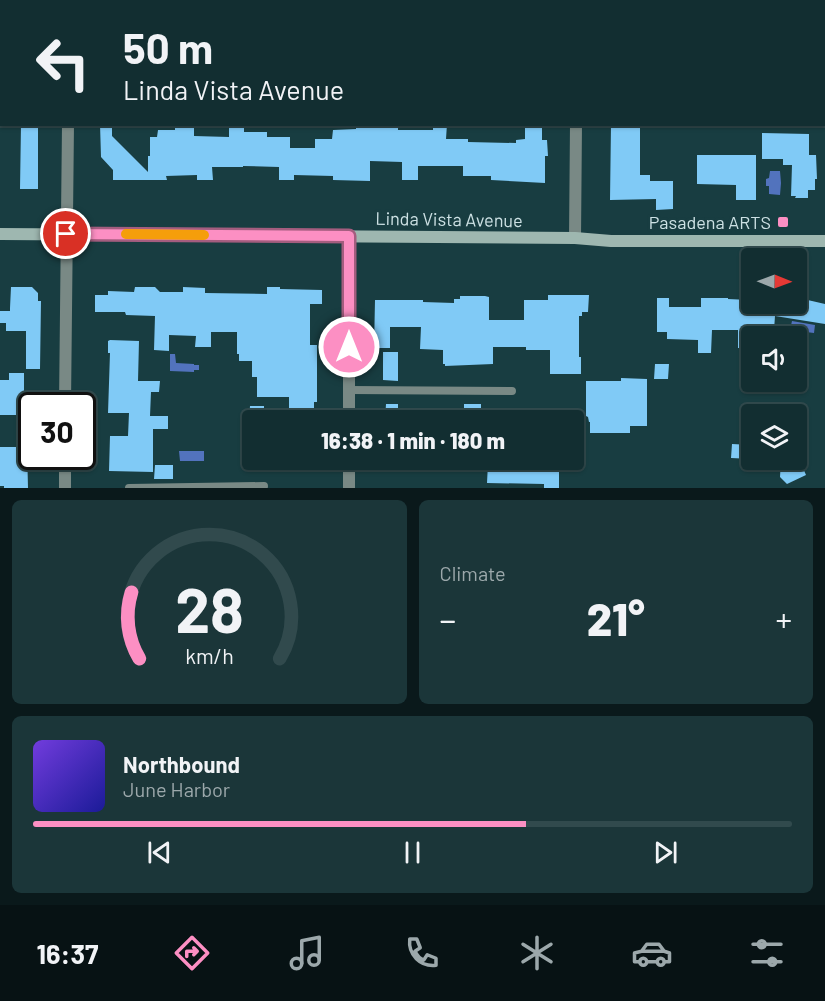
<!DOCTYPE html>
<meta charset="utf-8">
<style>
body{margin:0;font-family:Barlow,sans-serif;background:#1b3639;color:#f1f3f6;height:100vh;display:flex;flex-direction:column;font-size:22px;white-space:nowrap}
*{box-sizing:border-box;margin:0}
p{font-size:20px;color:#9ca8ab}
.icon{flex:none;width:33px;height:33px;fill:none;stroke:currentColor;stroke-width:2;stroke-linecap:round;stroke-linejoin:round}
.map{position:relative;height:488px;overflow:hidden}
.panel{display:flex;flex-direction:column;gap:12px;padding:12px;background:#0a191b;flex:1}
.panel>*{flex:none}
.hud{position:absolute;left:0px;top:0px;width:825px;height:126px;box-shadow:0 2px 4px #0004,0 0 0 2px #314a4d;background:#122e31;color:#f1f3f6;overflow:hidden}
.needle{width:39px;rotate:91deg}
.fabs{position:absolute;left:741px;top:248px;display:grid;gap:12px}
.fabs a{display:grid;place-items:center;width:66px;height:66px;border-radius:6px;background:#122e31;box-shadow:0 2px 4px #0004,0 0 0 2px #314a4d;font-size:30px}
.speed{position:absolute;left:18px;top:392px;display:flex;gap:12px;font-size:30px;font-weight:700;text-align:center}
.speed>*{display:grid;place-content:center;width:78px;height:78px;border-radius:50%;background:#122e31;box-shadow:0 2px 4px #0004,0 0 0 2px #314a4d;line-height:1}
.speed .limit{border:3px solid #111;border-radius:9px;background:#fff;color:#111}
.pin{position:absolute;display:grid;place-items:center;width:51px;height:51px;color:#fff;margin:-26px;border:3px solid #fff;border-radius:50%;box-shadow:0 2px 6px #0007}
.me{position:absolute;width:66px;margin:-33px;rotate:0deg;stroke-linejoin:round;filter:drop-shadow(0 0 4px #0008)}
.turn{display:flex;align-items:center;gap:21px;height:126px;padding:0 24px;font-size:27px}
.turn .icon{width:78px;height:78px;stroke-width:2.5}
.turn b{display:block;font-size:42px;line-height:51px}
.big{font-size:45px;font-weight:800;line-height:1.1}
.panel .tile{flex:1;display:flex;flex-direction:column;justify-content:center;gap:9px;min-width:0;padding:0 21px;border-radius:9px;background:#1b3639}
.panel .dial{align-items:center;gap:0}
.dial svg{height:156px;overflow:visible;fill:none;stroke:#314a4d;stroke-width:7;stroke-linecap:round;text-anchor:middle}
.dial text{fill:#f1f3f6;stroke:none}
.song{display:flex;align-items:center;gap:18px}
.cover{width:72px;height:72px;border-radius:9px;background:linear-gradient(135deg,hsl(260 70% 55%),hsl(240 70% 35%))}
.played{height:6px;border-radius:3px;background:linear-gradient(90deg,#fc8fc3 65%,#314a4d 65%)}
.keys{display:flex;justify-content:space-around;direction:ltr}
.heat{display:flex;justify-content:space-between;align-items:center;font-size:33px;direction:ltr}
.panel .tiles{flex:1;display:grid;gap:12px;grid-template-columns:1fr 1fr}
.tile:last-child{grid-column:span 2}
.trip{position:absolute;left:242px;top:410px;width:342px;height:60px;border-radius:6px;background:#122e31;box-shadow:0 2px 4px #0004,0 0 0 2px #314a4d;font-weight:800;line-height:60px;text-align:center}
.menu{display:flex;height:96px;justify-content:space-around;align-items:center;background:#071214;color:#9ca8ab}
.menu .icon{width:42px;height:42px}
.menu .selected{color:#fc8fc3}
.menu b{font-size:27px;color:#f1f3f6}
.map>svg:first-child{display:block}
</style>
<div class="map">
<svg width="825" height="488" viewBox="0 0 825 488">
<rect width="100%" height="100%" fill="#183d41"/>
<path fill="#5273bd" d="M770 171H780L781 183 780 195 769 194V186H766V179L769 178Z
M792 321 815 325 814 333 790 330Z
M170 354H175L176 363 194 364V365H199V370H194V372L170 371Z
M570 417H582V438H580L577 443 573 442V420H570Z
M179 451H204V461H180Z"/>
<path fill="#80caf6" d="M21 124H38V189H20Z
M100 124H112V136L148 172V156H150V137H157L158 130H175V124H194V136L229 137V124H244V132H267V137H290V148H315V139H332L333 130 356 129V127H372V124H398V130H433V124H447L446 139H468V142L516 143V140L525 139V124H542V140H547L548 156H545V183L491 180V176H463V166H418V180H402V162L370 161V181L333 180V176L294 175V180H279V167L243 166V167H212L213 180H197V175L166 176 167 180H113V170L101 157Z
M611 124H640V175H650V181H673V209L656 210V199L610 200Z
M762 133 809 134V155H816L817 179H815V190H808V198H795L796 196H791L792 165H783V159H762Z
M697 155H756V200H736V185L697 184Z
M11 287H32L38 293V301H41L40 369H26V331H6V323H0V311H10V308Z
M135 287H155L160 292H183V287L205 288V293L267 294V287H280V289L322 290V304H310V345H317V402H314V413H293L289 409V397H257V377H252V361H239V354H237V332H211V347H195L196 336 169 335V351L154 350 155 316 126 315 125 312H95V295H108V291L134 292Z
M548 295H589L588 312H582V316H579V357H581V374H550V350H526V347H493V364L445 366V364H443V350L420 349 421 327H390V348H374L375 300H423V302L454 303V299H460V296H485L489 297V320H524V300H548Z
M657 298H669V307H701V298H728V299L749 300V303H775V308H798L799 298 825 304V324L775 316 774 330H762V335H753L752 336V348H738V330H712L711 353H698V340L667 339V332H657Z
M110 340 139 341 138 381H160L159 392H151L150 416H168V429H153V472L109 471 110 436H128L129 413H108L110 353H108V341Z
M383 352H398V381L383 380Z
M655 364H669L668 379H654Z
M9 373H24V415H0V380H9Z
M621 378 647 379V426H630V433H590V422H589L588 417 586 416V381H621Z
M386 404H398V420H385Z
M464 404H481V420H464Z
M250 406H264V420H249Z
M732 444 752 445V459L731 458Z
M0 447H27L28 488H4V486H0Z
M507 459H559V488H544V484L487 483 488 463 507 464Z
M781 459H799L806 475 787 484 780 477Z
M155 465H173V479H154Z"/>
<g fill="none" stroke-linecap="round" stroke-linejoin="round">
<path stroke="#798985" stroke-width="8" d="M349 390 512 391
M129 488 264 486"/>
<path stroke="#798985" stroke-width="12" d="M69 2V0
M577 2V0
M575 238 576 124
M65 405 68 124
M349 420V236
M65 488V456
M349 488V459"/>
<path stroke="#9eb7b0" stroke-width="12" d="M0 234 575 238 611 241H825"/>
</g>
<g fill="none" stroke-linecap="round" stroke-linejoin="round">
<defs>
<path id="route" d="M66 234 349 236V347"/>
</defs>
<use href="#route" stroke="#a45d7f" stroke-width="15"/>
<use href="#route" stroke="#fc8fc3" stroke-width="10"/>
<path stroke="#f59e0b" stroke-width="10" d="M126 234 204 235"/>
</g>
<rect fill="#fc8fc3" stroke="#183d41" stroke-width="2" x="777" y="216" width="12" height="12" rx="3"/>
<g text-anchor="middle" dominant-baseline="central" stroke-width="6" stroke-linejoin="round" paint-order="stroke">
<g font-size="18" fill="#cde1e4" stroke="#183d41">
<text transform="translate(449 219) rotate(1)">Linda Vista Avenue</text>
</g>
<g font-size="18" fill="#cde1e4" stroke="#183d41" text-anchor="end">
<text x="771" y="222">Pasadena ARTS</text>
</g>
</g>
</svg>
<div class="fabs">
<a><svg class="needle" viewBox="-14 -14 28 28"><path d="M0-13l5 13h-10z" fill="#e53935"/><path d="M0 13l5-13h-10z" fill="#9ca8ab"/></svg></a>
<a><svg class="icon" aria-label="sound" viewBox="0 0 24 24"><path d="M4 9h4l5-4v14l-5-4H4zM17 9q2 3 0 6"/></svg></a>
<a><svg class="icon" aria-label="layers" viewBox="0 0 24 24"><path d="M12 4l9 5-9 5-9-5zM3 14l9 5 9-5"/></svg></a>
</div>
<div class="speed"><div class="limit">30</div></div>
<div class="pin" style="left:66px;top:234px;background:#d93025"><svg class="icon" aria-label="arrive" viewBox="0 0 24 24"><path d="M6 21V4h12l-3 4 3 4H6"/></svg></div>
<svg class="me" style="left:349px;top:347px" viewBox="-20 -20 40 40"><circle r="17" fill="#fc8fc3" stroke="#fff" stroke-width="3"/><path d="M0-11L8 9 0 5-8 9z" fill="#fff"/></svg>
<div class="trip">16:38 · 1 min · 180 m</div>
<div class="hud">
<div class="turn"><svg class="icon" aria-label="left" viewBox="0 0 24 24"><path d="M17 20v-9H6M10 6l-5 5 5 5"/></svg><div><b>50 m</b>Linda Vista Avenue</div></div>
</div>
</div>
<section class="panel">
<div class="tiles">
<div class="tile dial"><svg viewBox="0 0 100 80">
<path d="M14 69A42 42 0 1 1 86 69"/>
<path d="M14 69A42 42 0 0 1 10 35" stroke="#fc8fc3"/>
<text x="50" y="56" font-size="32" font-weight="700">28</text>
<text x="50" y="72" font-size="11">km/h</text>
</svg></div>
<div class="tile"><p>Climate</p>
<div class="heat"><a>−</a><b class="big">21°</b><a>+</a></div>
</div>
<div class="tile">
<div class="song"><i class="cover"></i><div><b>Northbound</b><p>June Harbor</p></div></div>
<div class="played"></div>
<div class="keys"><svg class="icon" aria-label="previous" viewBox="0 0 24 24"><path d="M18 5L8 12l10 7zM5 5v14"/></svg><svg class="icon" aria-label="pause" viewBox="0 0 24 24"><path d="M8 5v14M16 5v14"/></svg><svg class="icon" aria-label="next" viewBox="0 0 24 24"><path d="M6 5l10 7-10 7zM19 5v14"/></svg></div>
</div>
</div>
</section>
<nav class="menu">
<b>16:37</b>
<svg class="icon selected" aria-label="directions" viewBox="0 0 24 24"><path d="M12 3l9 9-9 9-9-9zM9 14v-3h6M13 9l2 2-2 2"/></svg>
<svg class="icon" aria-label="music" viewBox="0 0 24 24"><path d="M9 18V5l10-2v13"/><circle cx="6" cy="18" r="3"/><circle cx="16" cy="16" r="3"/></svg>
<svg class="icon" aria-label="phone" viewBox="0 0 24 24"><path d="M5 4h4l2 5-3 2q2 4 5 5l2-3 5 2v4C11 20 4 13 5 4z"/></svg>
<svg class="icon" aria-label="climate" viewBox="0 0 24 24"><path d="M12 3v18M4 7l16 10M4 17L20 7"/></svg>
<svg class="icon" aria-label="car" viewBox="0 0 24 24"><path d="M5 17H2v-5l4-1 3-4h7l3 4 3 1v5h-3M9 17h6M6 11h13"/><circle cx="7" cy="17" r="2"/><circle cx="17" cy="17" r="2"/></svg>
<svg class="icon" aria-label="filters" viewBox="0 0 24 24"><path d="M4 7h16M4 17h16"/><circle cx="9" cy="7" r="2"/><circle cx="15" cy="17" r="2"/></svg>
</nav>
